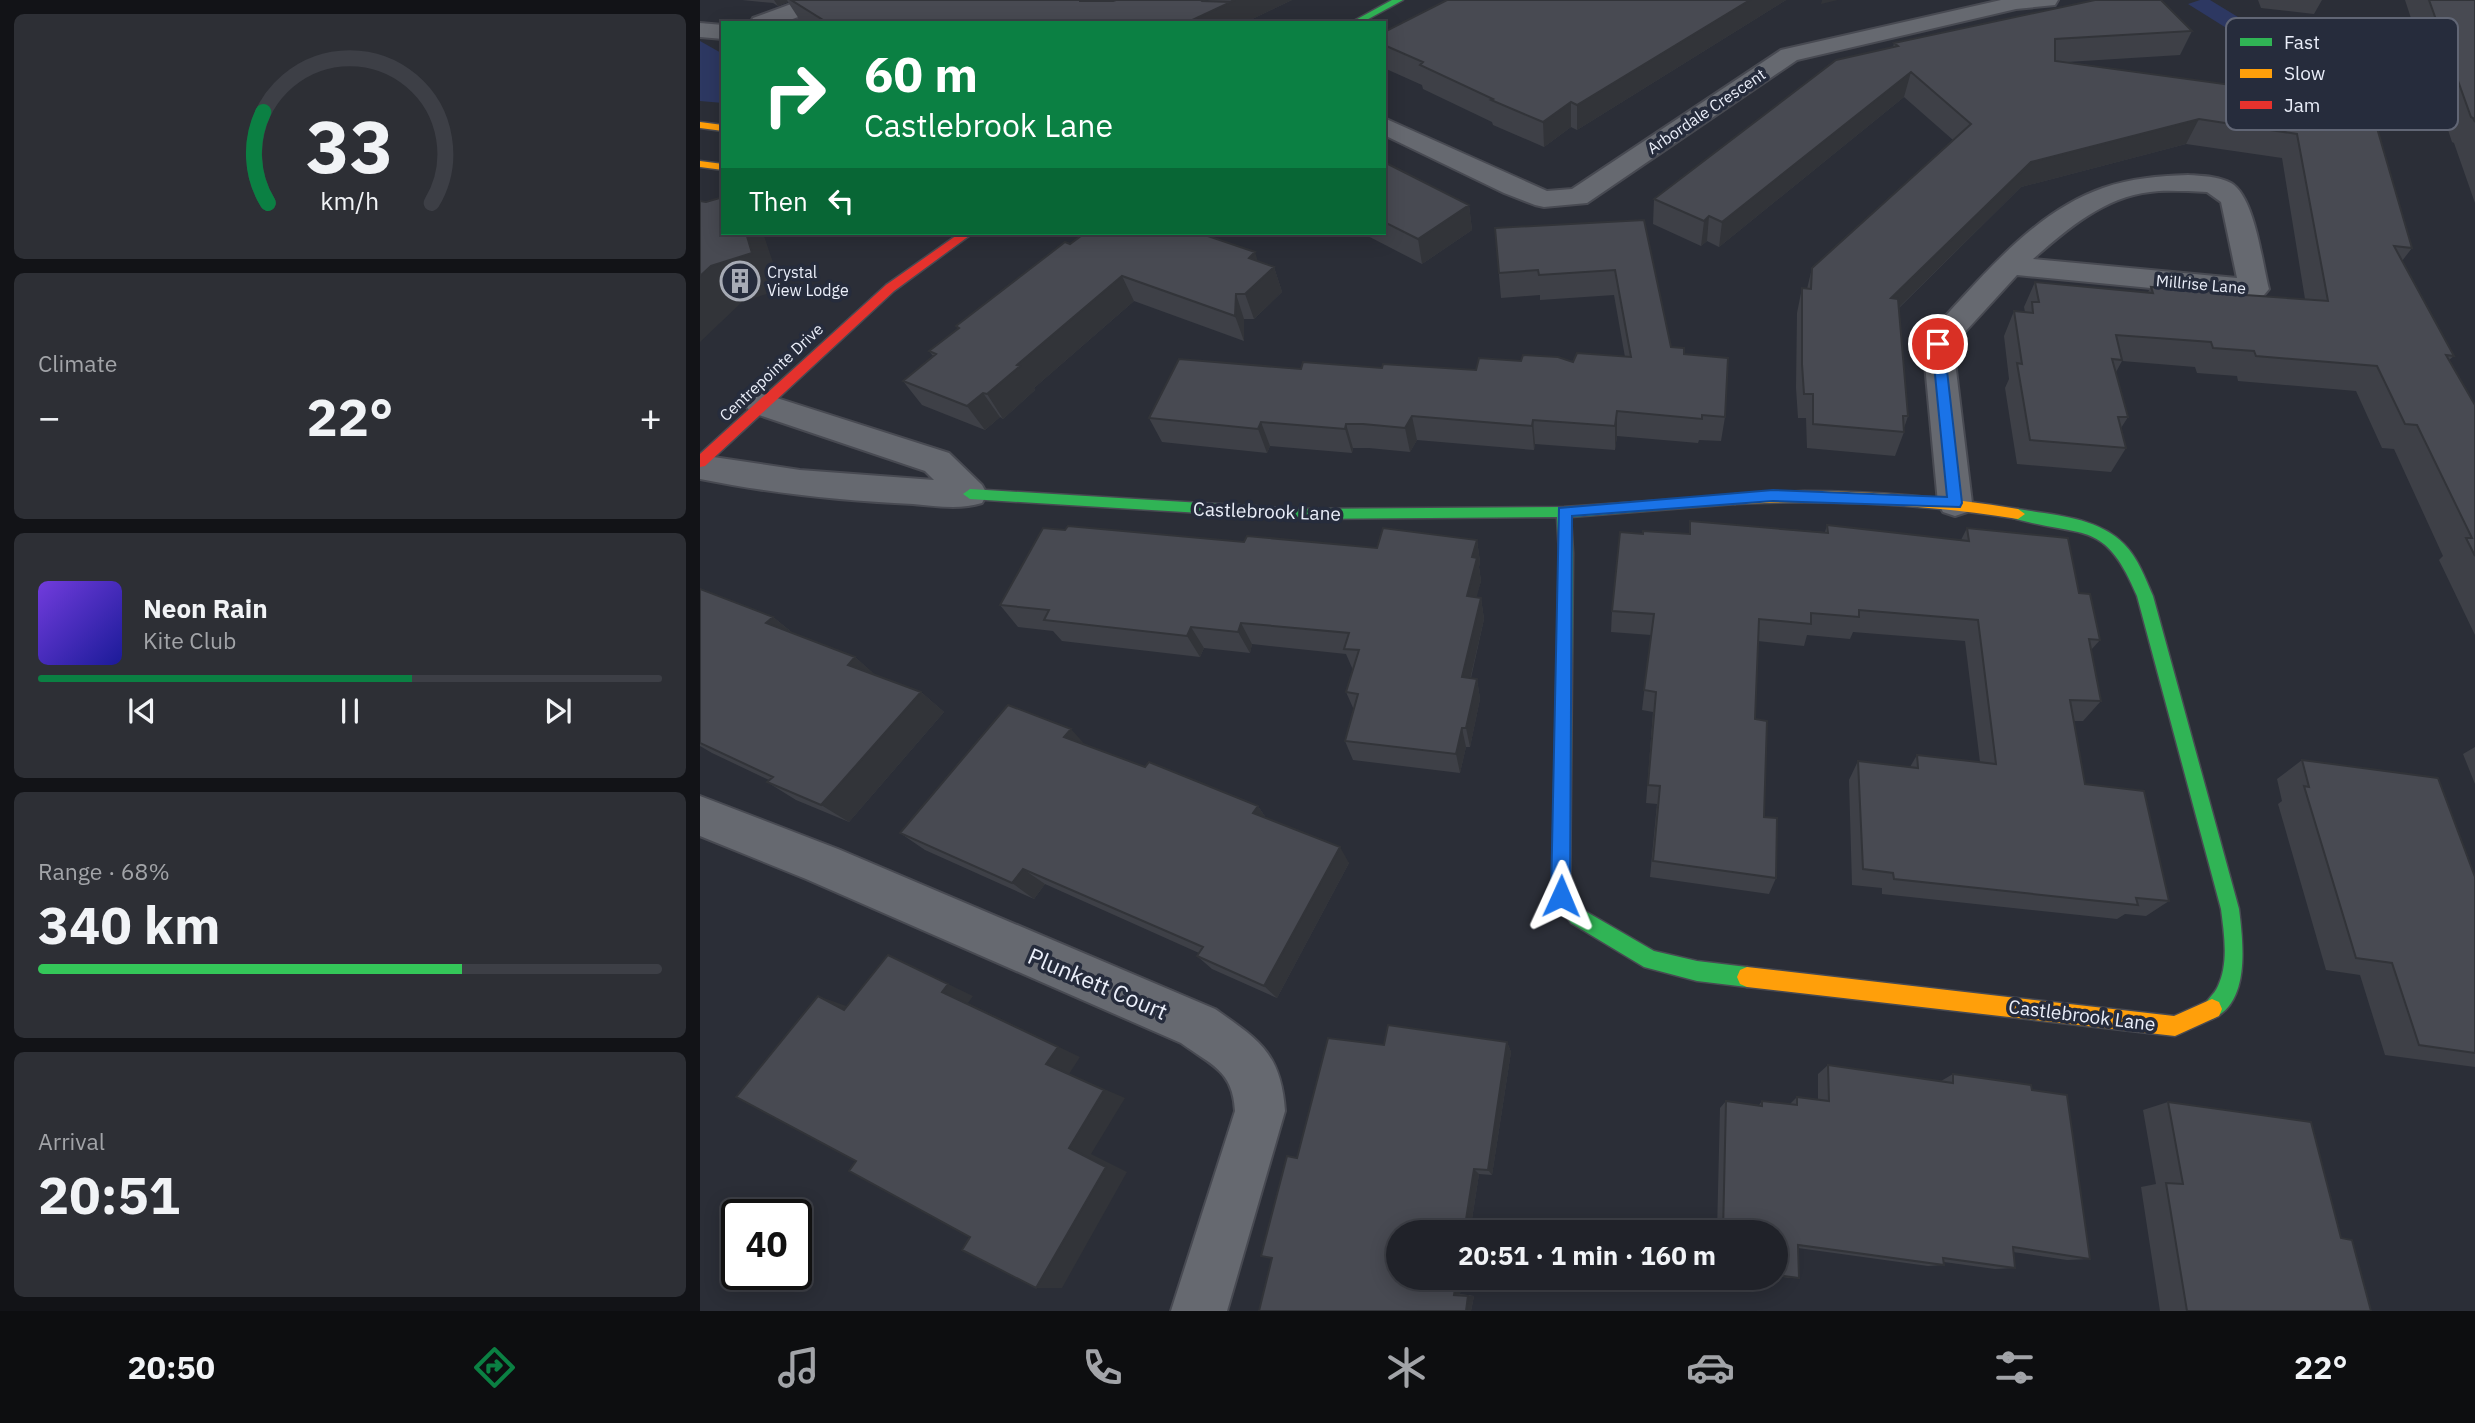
<!DOCTYPE html>
<meta charset="utf-8">
<style>
body{margin:0;font-family:"IBM Plex Sans",sans-serif;background:#2d2f35;color:#f1f3f6;height:100vh;display:flex;flex-direction:column;font-size:26px;white-space:nowrap}
*{box-sizing:border-box;margin:0}
p{font-size:23px;color:#a2a4a8}
.icon{flex:none;width:38px;height:38px;fill:none;stroke:currentColor;stroke-width:2;stroke-linecap:round;stroke-linejoin:round}
.map{position:relative;flex:1;overflow:hidden}
.side{display:flex;flex-direction:column;gap:14px;padding:14px;background:#121317;width:700px}
.side>*{flex:none}
.top-card{position:absolute;left:21px;top:21px;width:665px;height:214px;border-radius:0px;box-shadow:0 4px 18px #0003,0 0 0 2px #3d3f46;background:#0b8043;color:#fff;overflow:hidden}
.speed{position:absolute;left:21px;top:1199px;display:flex;gap:14px;font-size:35px;font-weight:700;text-align:center}
.speed>*{display:grid;place-content:center;width:91px;height:91px;border-radius:50%;background:#202229;box-shadow:0 4px 18px #0003,0 0 0 2px #3d3f46;line-height:1}
.speed .limit{border:4px solid #111;border-radius:10px;background:#fff;color:#111}
.pin{position:absolute;display:grid;place-items:center;width:60px;height:60px;color:#fff;margin:-30px;border:4px solid #fff;border-radius:50%;box-shadow:0 2px 7px #0007}
.me{position:absolute;width:77px;margin:-38px;rotate:1deg;stroke-linejoin:round;filter:drop-shadow(0 0 5px #0008)}
.turn{display:flex;align-items:center;gap:24px;height:147px;padding:0 28px;font-size:32px}
.turn .icon{width:91px;height:91px;stroke-width:2.5}
.turn b{display:block;font-size:49px;line-height:60px}
.then{display:flex;align-items:center;height:66px;padding:0 28px;background:#0003;gap:14px;font-size:26px}
.big{font-size:52px;font-weight:700;line-height:1.1}
.side .widget{flex:1;display:flex;flex-direction:column;justify-content:center;gap:10px;min-width:0;padding:0 24px;border-radius:10px;background:#2d2f35}
.side .dial{align-items:center;gap:0}
.dial svg{height:182px;overflow:visible;fill:none;stroke:#3d3f46;stroke-width:7;stroke-linecap:round;text-anchor:middle}
.dial text{fill:#f1f3f6;stroke:none}
.song{display:flex;align-items:center;gap:21px}
.cover{width:84px;height:84px;border-radius:10px;background:linear-gradient(135deg,hsl(260 70% 55%),hsl(240 70% 35%))}
.played{height:7px;border-radius:4px;background:linear-gradient(90deg,#0b8043 60%,#3d3f46 60%)}
.keys{display:flex;justify-content:space-around;direction:ltr}
.heat{display:flex;justify-content:space-between;align-items:center;font-size:38px;direction:ltr}
.charge{height:10px;border-radius:5px;background:linear-gradient(90deg,#34c759 68%,#3d3f46 0)}
.trip{position:absolute;left:686px;top:1220px;width:402px;height:70px;border-radius:35px;background:#202229;box-shadow:0 4px 18px #0003,0 0 0 2px #3d3f46;font-weight:700;line-height:70px;text-align:center}
.tabs{display:flex;height:112px;justify-content:space-around;align-items:center;background:#0d0e10;color:#a2a4a8}
.tabs .icon{width:49px;height:49px}
.tabs .current{color:#0b8043}
.tabs b{font-size:32px;color:#f1f3f6}
main{display:flex;flex:1;min-height:0}
.map>svg:first-child{display:block}
</style>
<main>
<section class="side">
<div class="widget dial"><svg viewBox="0 0 100 80">
<path d="M14 69A42 42 0 1 1 86 69"/>
<path d="M14 69A42 42 0 0 1 12 29" stroke="#0b8043"/>
<text x="50" y="56" font-size="32" font-weight="700">33</text>
<text x="50" y="72" font-size="11">km/h</text>
</svg></div>
<div class="widget"><p>Climate</p>
<div class="heat"><a>−</a><b class="big">22°</b><a>+</a></div>
</div>
<div class="widget">
<div class="song"><i class="cover"></i><div><b>Neon Rain</b><p>Kite Club</p></div></div>
<div class="played"></div>
<div class="keys"><svg class="icon" aria-label="previous" viewBox="0 0 24 24"><path d="M18 5L8 12l10 7zM5 5v14"/></svg><svg class="icon" aria-label="pause" viewBox="0 0 24 24"><path d="M8 5v14M16 5v14"/></svg><svg class="icon" aria-label="next" viewBox="0 0 24 24"><path d="M6 5l10 7-10 7zM19 5v14"/></svg></div>
</div>
<div class="widget"><p>Range · 68%</p><b class="big">340 km</b><div class="charge"></div></div>
<div class="widget"><p>Arrival</p><b class="big">20:51</b></div>
</section>
<div class="map">
<svg width="1775" height="1311" viewBox="0 0 1775 1311">
<rect width="100%" height="100%" fill="#2b2e37"/>
<path fill="#2d3862" d="M1500 0H1510L1696 113 1643 101 1488 4Z
M0 41 23 54V103L0 101Z"/>
<g fill="none" stroke-linecap="round" stroke-linejoin="round">
<defs>
<path id="street" d="M102 0H133L130 5 82 23H50L53 18Z
M1301 0H1358L1355 5 1316 9 1097 60 887 203 844 207 835 205 804 193 684 135V118L847 191 872 189 1081 50Z
M0 23 23 25V39L0 37Z
M1488 175C1502 176 1518 176 1531 183 1555 197 1562 263 1569 289L1564 295 1554 298 1317 275 1253 345 1272 503 1267 512 1255 516 1243 512 1238 503 1223 343 1227 336C1278 282 1331 213 1403 188 1431 178 1459 176 1488 175ZM1488 191 1507 192 1521 202 1537 278 1333 259C1366 230 1404 197 1450 192 1462 190 1475 191 1488 191Z
M61 393 249 453 282 485 287 494 282 503C260 510 236 506 213 504 141 501 70 493 0 479V455L100 470 234 480 225 471 50 412 45 404 50 396Z
M0 796 138 849 515 1009C559 1040 581 1053 585 1111L527 1311H471L535 1111C533 1070 511 1065 481 1043L106 879 0 836Z"/>
<path id="fast" d="M692 0H703L661 23H650Z
M270 489 599 509 864 507 1040 495 1042 499 1035 504 871 517 873 553 870 893 885 911 954 951 997 961 1047 967 1054 970 1057 977 1054 984 1047 987 997 981 944 967 871 923 852 896 859 553 857 517 599 519 270 499 263 494Z
M1318 509C1353 515 1398 517 1424 544 1438 558 1445 578 1453 596L1539 909C1543 942 1551 1003 1512 1019L1505 1016 1502 1009C1506 1000 1514 995 1518 986 1529 963 1524 933 1521 909L1437 596C1404 517 1382 539 1313 518L1311 514Z"/>
<path id="slow" d="M0 122 23 125V131L0 128Z
M0 161 23 164V170L0 167Z
M1104 491C1176 491 1247 497 1318 509L1325 514 1318 519C1224 504 1130 499 1035 504L1028 499 1035 494Z
M1047 967 1474 1016 1512 999 1519 1002 1522 1009 1519 1016 1475 1036 1047 987 1040 984 1037 977 1040 970Z"/>
<path id="jam" d="M260 233H273L194 291 5 466 0 467V454L186 285Z"/>
</defs>
<use href="#street" stroke="#484a52" stroke-width="4"/>
<use href="#fast" stroke="#484a52" stroke-width="3"/>
<use href="#slow" stroke="#484a52" stroke-width="3"/>
<use href="#jam" stroke="#484a52" stroke-width="3"/>
<use href="#street" fill="#666970" fill-rule="evenodd"/>
<use href="#fast" fill="#30b455" fill-rule="evenodd"/>
<use href="#slow" fill="#ff9f0a" fill-rule="evenodd"/>
<use href="#jam" fill="#e5322d" fill-rule="evenodd"/>
</g>
<path fill="#3e4047" d="M42 0H501L509 1 508 0H592L544 23H104L99 19 88 2 78 6 73 3Z
M747 0H1086L877 130 871 127 844 147 793 125 792 122 723 89 722 85 684 68V32Z
M1558 0H1622L1614 14 1561 8Z
M1705 0H1775V203L1754 143 1752 142Z
M1492 31 1480 55 1367 62 1670 104 1712 248 1702 261 1754 356 1749 360 1775 405V635L1739 560 1743 556 1694 449 1682 448 1656 391 1538 381 1537 376 1497 373 1495 367 1422 361 1416 372 1428 417 1421 428 1426 448 1411 472 1317 464 1305 388 1309 379 1304 336 1314 311 1325 312 1324 307 1335 282 1448 292 1451 287 1471 288 1473 286 1517 293 1605 299 1582 158 1486 144 1321 187 1199 308 1208 416 1204 428V432L1195 456 1107 448 1106 418H1098L1096 388 1097 313 1102 288 1107 289 1112 268 1253 140 1204 97 1019 247 1007 241 1001 246 953 224 954 199 1193 47 1194 43Z
M684 162 769 205 772 230 722 264 662 233H684Z
M944 220 971 347 984 354 1025 417 1021 441 999 440 998 443 917 436 915 450 835 444 834 450 717 440 710 452 669 448H653L652 453 570 446 567 453 462 442 449 418 601 369 682 368 776 370 821 361 873 362 925 357 914 295 840 300V295L801 298 795 228Z
M385 233H509L510 237 558 261 574 267 582 292 554 319H544V341L434 301 334 388 335 390 303 419 300 417 285 430 222 405 203 381 233 356 229 351 258 329 256 326Z
M990 521 1125 532 1127 525 1261 540 1267 528 1379 593 1400 640 1391 650 1401 701 1383 721H1374L1385 784 1469 901 1446 916 1425 914 1417 919 1182 894V888L1152 885 1149 780 1158 761 1210 767 1217 755 1280 762 1265 641 1153 632 1150 639 1107 635 1104 646 1058 641 1055 719 1064 817 1076 878 1069 894 950 877 957 804 946 803 953 712 942 710 951 635 911 632 912 611 943 534H989Z
M777 540 780 562 779 567 781 581 776 597 781 598 784 619 771 678 777 679 780 699 770 747H766L760 773 653 760 645 741 654 710 646 692 653 670 646 654 552 644 550 653 504 648 500 657 362 641 353 631 318 627 300 605 544 542 677 548Z
M0 589 73 617 94 634 155 657 175 675 221 692 244 712 149 822 96 800 67 782 69 780 12 753 0 746Z
M385 745 445 767 558 806 566 818 649 863 577 998 512 969 497 956 499 953 345 884 334 899 225 850 200 833Z
M1775 747V784L1763 754Z
M1602 760 1775 877V1067L1685 1055 1660 975 1626 970 1578 804 1582 801 1577 779Z
M688 1025 807 1042 811 1052 792 1175 779 1174 770 1232H698V1278H763L760 1294 774 1296 771 1311H559L572 1258 561 1256 587 1156 597 1158 628 1038 684 1045Z
M1128 1065 1241 1081 1253 1074 1332 1090 1390 1259 1367 1260 1313 1252 1315 1268 1295 1269 1244 1262V1265L1228 1266 1098 1248 1099 1278H1089L1076 1276V1232H1017L1020 1108 1026 1101 1059 1105 1062 1101 1089 1105 1097 1097 1118 1100V1074Z
M1468 1102 1641 1238 1671 1311H1460L1441 1187 1456 1184 1443 1110Z"/>
<path fill="#323439" d="M74 0H87L88 2 78 6Z
M380 0H429L393 16Z
M535 0H592L544 23H486Z
M1050 0H1086L877 130V105Z
M1122 0H1138L1121 4Z
M1211 72 1204 97 1019 247 1022 222Z
M871 102V127L844 147 843 122Z
M1499 119 1486 144 1321 187 1183 323 1191 298 1331 162Z
M769 205 772 230 722 264 718 239Z
M1009 216 1007 241 1001 246 1004 221Z
M46 233H63L82 289 42 302 0 342V276Z
M555 252 563 277 574 267 582 292 554 319 545 294 549 258Z
M422 276 434 301 334 388 335 390 303 419 287 394 317 365Z
M536 294 544 319V341L535 316Z
M283 393 300 417 285 430 267 406Z
M917 411V436L915 450V426Z
M712 416 717 440 710 452 705 428Z
M833 420 835 444 834 450 832 426Z
M561 422 570 446 567 453 558 429Z
M646 424 653 448 652 453 645 429Z
M777 540 780 562 779 567 781 581 771 618 767 596 772 557Z
M781 598 784 619 766 697 762 677Z
M73 617 99 638 66 623Z
M541 623 552 644 550 653 538 632Z
M491 627 504 648 500 657 487 636Z
M155 657 179 678 148 665Z
M777 679 780 699 770 747 766 728Z
M221 692 244 712 149 822 121 805Z
M762 728 766 747 760 773 756 754Z
M371 729 388 748 364 737Z
M558 806 570 824 553 813Z
M640 847 649 863 577 998 564 986Z
M323 869 345 884 334 899 312 883Z
M188 955 273 996 268 1003 380 1057 369 1074 425 1098 391 1154 427 1172 362 1288H336L369 1148 346 1064Z
M118 996 149 1007 144 1010Z
M807 1042 811 1052 792 1175 788 1170Z
M774 1169 779 1174 770 1232H764Z
M757 1278H763L760 1294 754 1295Z
M768 1296H774L771 1311H766Z"/>
<path fill="#484a52" stroke="#323439" stroke-width="2" d="M91 0H380V1H413L416 0H501L502 1 531 2 533 0H535L486 23H128Z
M747 0H1050L877 105 871 102 843 122 791 100 793 99 720 65 723 62 684 45V32Z
M1395 0H1461L1492 31 1355 39V61L1670 104 1712 248 1694 246 1754 356 1746 355 1775 405V556L1766 538H1772L1717 425 1705 424 1677 366 1556 356 1554 351 1513 348 1511 342 1416 335 1422 360 1412 359 1428 417H1418L1426 448 1330 440 1317 363 1322 364 1314 311 1333 313 1332 302H1339L1335 282 1453 293 1451 287 1473 289V286L1516 289 1517 293 1628 301 1597 134 1499 119 1331 162 1191 298 1198 299 1208 416H1203L1204 432 1113 424V394H1104L1102 364V288L1111 289 1112 268 1271 124 1211 72 1022 222 1009 216 1004 221 954 199 1136 60 1198 46 1194 43Z
M1729 0H1775V122L1773 118 1771 117Z
M684 162 769 205 718 239 684 222Z
M23 197V233H46L52 253 11 266 0 276V201L6 202Z
M944 220 971 347 984 348V354L1028 358 1025 417 1002 415V419L917 411 915 426 833 420 832 426 712 416 705 428 663 424H646L645 429 561 422 558 429 449 418 479 359 601 369 603 362 682 368 683 364 776 370 779 358 821 361 823 355 858 357 873 362 877 353 931 357 915 270 839 275 838 270 799 273 795 228Z
M385 233H499L555 252 549 258 574 267 545 294H536L535 316 422 276 317 365 320 366 287 394 283 393 267 406 203 381 236 354 229 351 259 328 256 326 365 242 370 244Z
M990 521 1128 533 1127 525 1269 541 1267 528 1368 538 1379 593 1390 594 1400 640 1389 639 1401 701 1370 700 1385 784 1444 791 1469 901 1436 898 1438 905 1370 898 1194 879 1193 873 1163 869 1158 761 1218 768 1217 755 1296 764 1278 620 1159 610V617L1111 613V624L1059 619 1055 719 1067 721 1064 817 1077 818 1076 878 953 861 960 786 948 785 956 692 944 690 954 614 912 611 920 532 943 534V531L990 534Z
M368 526 544 542 547 536 677 548 683 528 777 540 772 557 777 558 767 596 781 598 762 677 777 679 766 728H762L756 754 645 741 658 694 646 692 659 650 644 649 649 633 541 623 538 632 491 627 487 636 344 620 349 610 300 605 343 528 365 530Z
M0 589 73 617 66 623 155 657 148 665 221 692 121 805 67 782 73 777 0 743Z
M308 705 371 729 364 737 445 767 449 762 558 806 553 813 640 847 564 986 497 956 503 947 323 869 312 883 200 833Z
M1602 760 1738 778 1775 877V1053L1719 1045 1692 963 1656 958 1604 786 1609 787Z
M188 955 248 984 242 992 358 1047 346 1064 404 1090 369 1148 406 1167 336 1288 262 1250 270 1237 149 1171 156 1161 36 1097 118 996 144 1010Z
M688 1025 807 1042 788 1170 774 1169 764 1232H698V1278H757L754 1295 768 1296 766 1311H559L572 1258 561 1256 587 1156 597 1158 628 1038 684 1045Z
M1128 1065 1253 1083V1074L1331 1085 1332 1090 1367 1095 1390 1259 1313 1247 1315 1268 1243 1258 1244 1265 1098 1245 1099 1278 1076 1275V1232H1023L1026 1101 1062 1106V1101L1097 1105V1097L1129 1101Z
M1468 1102 1611 1122 1641 1238 1652 1240 1671 1311H1487L1466 1183 1483 1184Z"/>
<path fill="#1a73e8" stroke="#114b97" stroke-width="2" d="M1238 339 1244 344 1262 503 1260 507 1073 501 872 516 870 896 867 902 861 905 854 902 851 896 859 508 1073 490 1247 497 1232 344Z"/>
<defs>
<symbol id="building-ring" viewBox="-11 -11 22 22"><circle r="9.5" fill="#262c3c" stroke="#a7abb5" stroke-width="1.5"/><path d="M-4-6H4V6H1V3H-1V6H-4ZM-2.5-4.3h1.7v1.8h-1.7ZM.8-4.3h1.7v1.8H.8ZM-2.5-1h1.7V.8h-1.7ZM.8-1h1.7V.8H.8Z" fill="#a7abb5"/></symbol>
</defs>
<g fill-rule="evenodd">
<use href="#building-ring" x="18" y="259" width="44" height="44"/>
</g>
<g text-anchor="middle" dominant-baseline="central" stroke-width="7" stroke-linejoin="round" paint-order="stroke">
<g font-size="16" fill="#eaeef9" stroke="#262c3c">
<text transform="translate(1006 111) rotate(-34)">Arbordale Crescent</text>
<text transform="translate(1501 284) rotate(5)">Millrise Lane</text>
<text transform="translate(71 372) rotate(-43)">Centrepointe Drive</text>
</g>
<g font-size="16" fill="#eaeef9" stroke="#262c3c" text-anchor="start">
<text x="67" y="272">Crystal<tspan x="67" dy="18">View Lodge</tspan></text>
</g>
<g font-size="19" fill="#eaeef9" stroke="#262c3c">
<text transform="translate(567 511) rotate(2)">Castlebrook Lane</text>
<text transform="translate(1382 1015) rotate(7)">Castlebrook Lane</text>
</g>
<g font-size="23" fill="#eaeef9" stroke="#262c3c">
<text transform="translate(398 983) rotate(23)">Plunkett Court</text>
</g>
</g>
<rect x="1526" y="18" width="232" height="112" rx="10" fill="#262c3c" stroke="#616675" stroke-width="2"/>
<rect x="1540" y="38" width="32" height="8" fill="#30b455"/>
<rect x="1540" y="69" width="32" height="9" fill="#ff9f0a"/>
<rect x="1540" y="101" width="32" height="8" fill="#e5322d"/>
<g font-size="19" fill="#eaeef9">
<text x="1584" y="49">Fast</text>
<text x="1584" y="80">Slow</text>
<text x="1584" y="112">Jam</text>
</g>
</svg>
<div class="speed"><div class="limit">40</div></div>
<div class="pin" style="left:1238px;top:344px;background:#d93025"><svg class="icon" aria-label="arrive" viewBox="0 0 24 24"><path d="M6 21V4h12l-3 4 3 4H6"/></svg></div>
<svg class="me" style="left:861px;top:896px" viewBox="-20 -20 40 40"><path d="M0-17L14 15 0 8-14 15z" fill="#1a73e8" stroke="#fff" stroke-width="4"/></svg>
<div class="trip">20:51 · 1 min · 160 m</div>
<div class="top-card">
<div class="turn"><svg class="icon" aria-label="right" viewBox="0 0 24 24"><path d="M7 20v-9h11M14 6l5 5-5 5"/></svg><div><b>60 m</b>Castlebrook Lane</div></div>
<div class="then">Then<svg class="icon" aria-label="left" viewBox="0 0 24 24"><path d="M17 20v-9H6M10 6l-5 5 5 5"/></svg></div>
</div>
</div>
</main>
<nav class="tabs">
<b>20:50</b>
<svg class="icon current" aria-label="directions" viewBox="0 0 24 24"><path d="M12 3l9 9-9 9-9-9zM9 14v-3h6M13 9l2 2-2 2"/></svg>
<svg class="icon" aria-label="music" viewBox="0 0 24 24"><path d="M9 18V5l10-2v13"/><circle cx="6" cy="18" r="3"/><circle cx="16" cy="16" r="3"/></svg>
<svg class="icon" aria-label="phone" viewBox="0 0 24 24"><path d="M5 4h4l2 5-3 2q2 4 5 5l2-3 5 2v4C11 20 4 13 5 4z"/></svg>
<svg class="icon" aria-label="climate" viewBox="0 0 24 24"><path d="M12 3v18M4 7l16 10M4 17L20 7"/></svg>
<svg class="icon" aria-label="car" viewBox="0 0 24 24"><path d="M5 17H2v-5l4-1 3-4h7l3 4 3 1v5h-3M9 17h6M6 11h13"/><circle cx="7" cy="17" r="2"/><circle cx="17" cy="17" r="2"/></svg>
<svg class="icon" aria-label="filters" viewBox="0 0 24 24"><path d="M4 7h16M4 17h16"/><circle cx="9" cy="7" r="2"/><circle cx="15" cy="17" r="2"/></svg>
<b>22°</b>
</nav>
